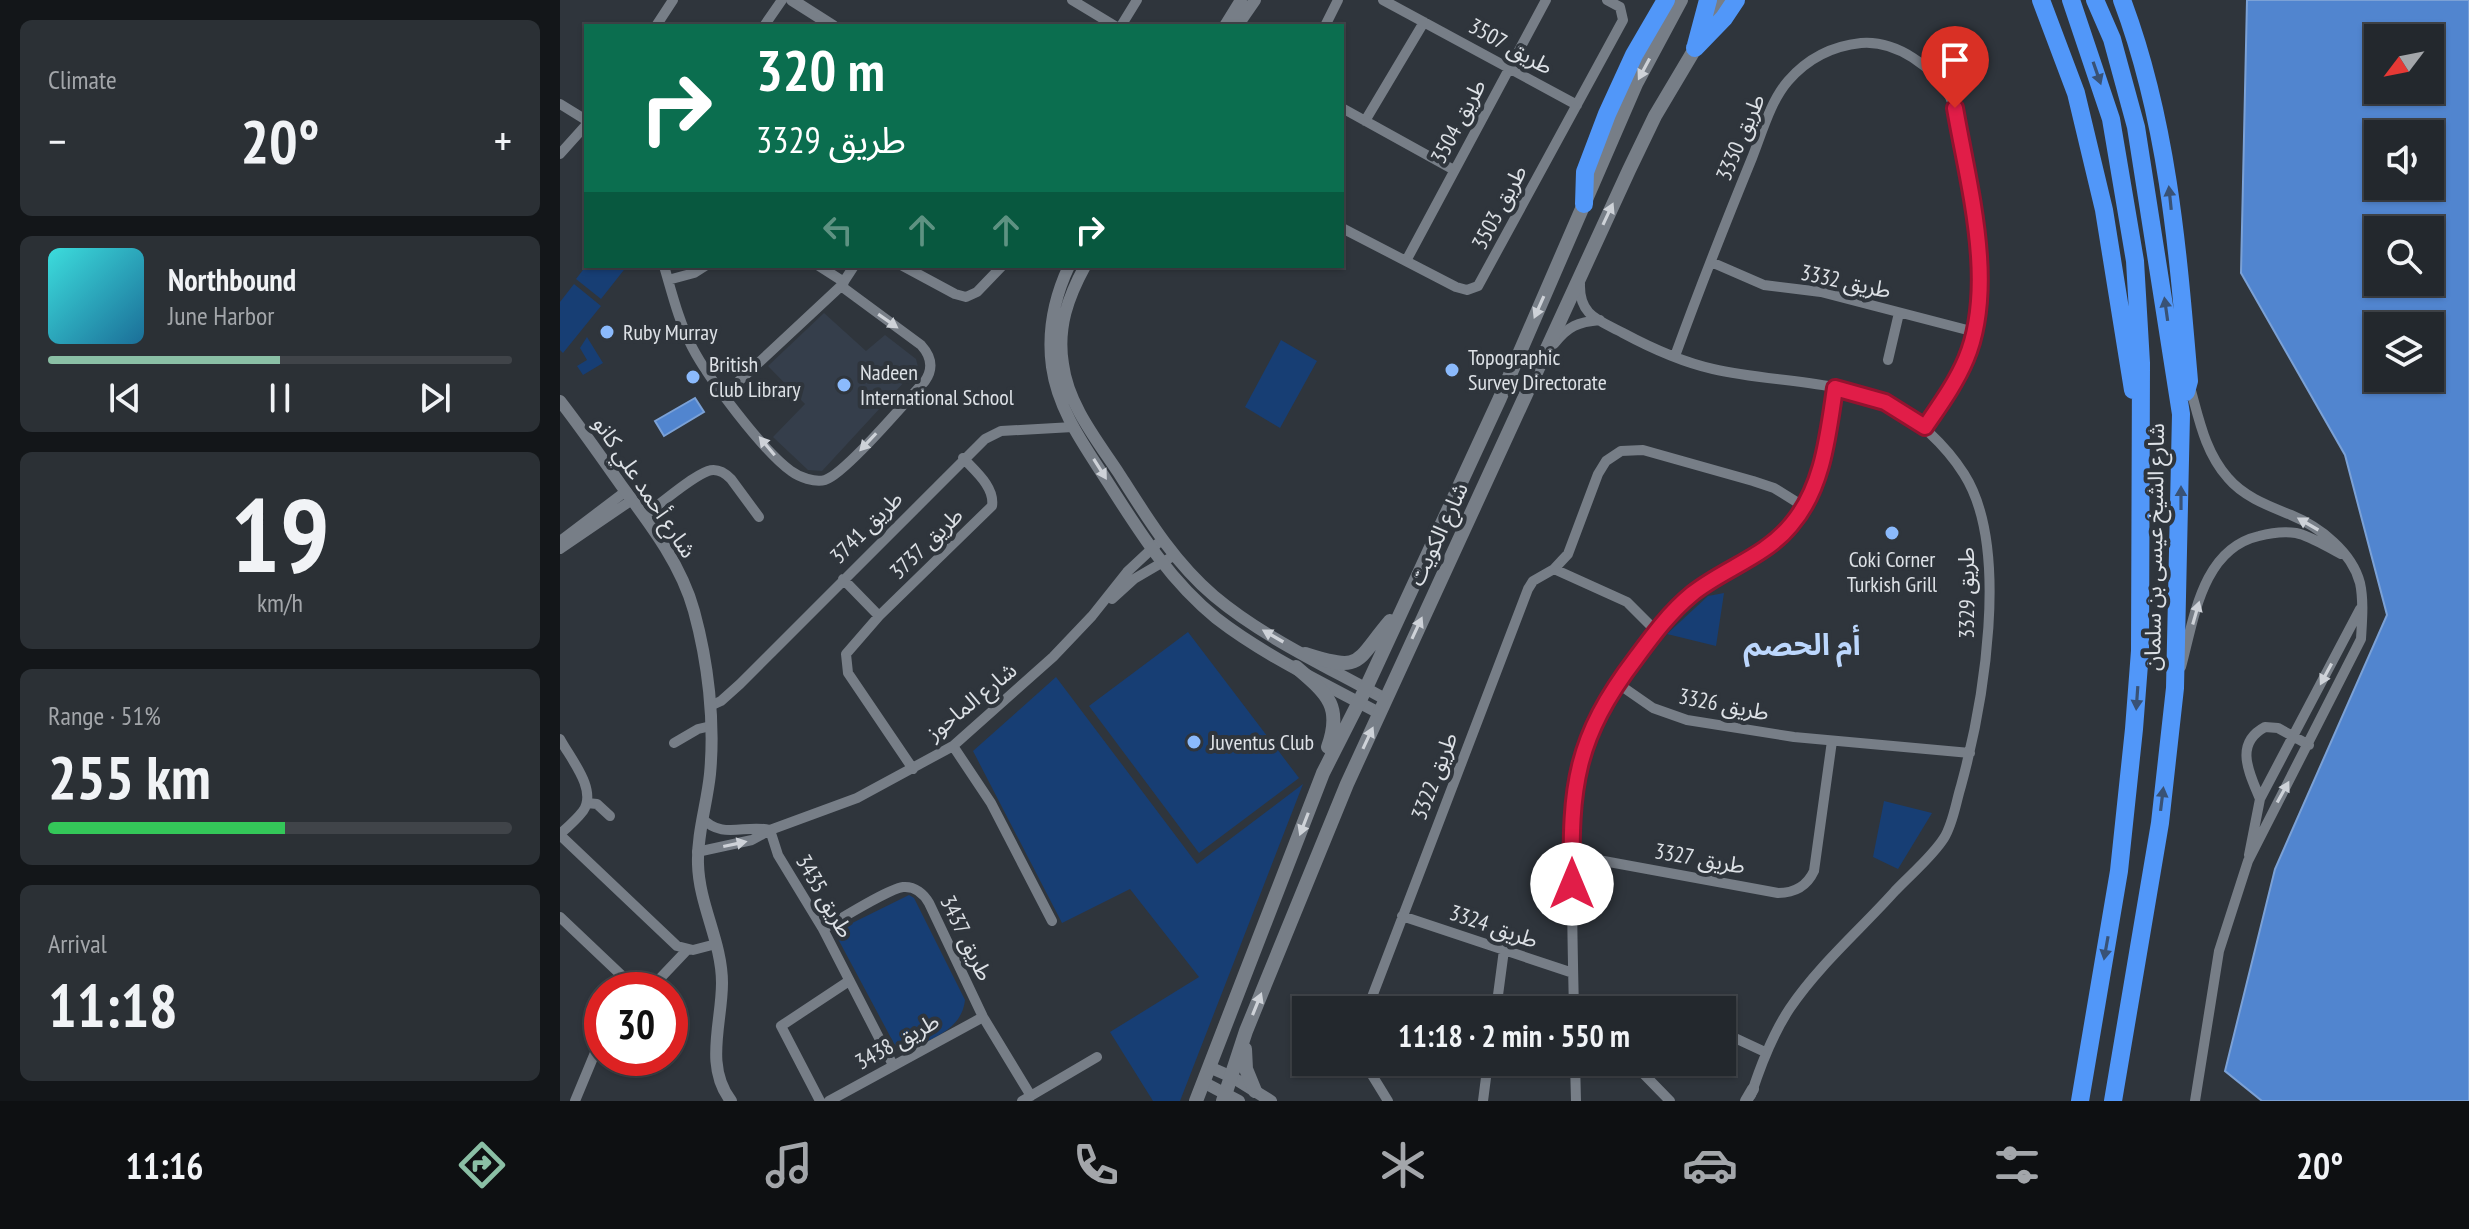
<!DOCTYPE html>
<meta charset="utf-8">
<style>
body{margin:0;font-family:"PT Sans Narrow","Noto Sans Arabic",sans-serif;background:#2b3035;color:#f1f3f6;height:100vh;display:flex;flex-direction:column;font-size:30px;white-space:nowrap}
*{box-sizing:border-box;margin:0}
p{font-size:26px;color:#a3a6aa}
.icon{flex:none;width:44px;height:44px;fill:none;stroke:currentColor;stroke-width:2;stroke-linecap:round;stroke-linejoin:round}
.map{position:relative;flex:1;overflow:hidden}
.details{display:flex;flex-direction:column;gap:20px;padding:20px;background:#131619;width:560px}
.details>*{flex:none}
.hud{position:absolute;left:24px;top:24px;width:760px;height:244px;border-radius:0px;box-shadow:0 2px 6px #0004,0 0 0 2px #404449;background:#0b6e4f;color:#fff;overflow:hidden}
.needle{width:52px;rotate:238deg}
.tools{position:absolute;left:1804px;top:24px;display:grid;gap:16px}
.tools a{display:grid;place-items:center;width:80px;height:80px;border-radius:0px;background:#23282d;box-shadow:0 2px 6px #0004,0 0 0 2px #404449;font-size:40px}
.speed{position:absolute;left:24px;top:972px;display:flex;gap:16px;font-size:40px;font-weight:700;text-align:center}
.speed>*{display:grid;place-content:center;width:104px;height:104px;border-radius:50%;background:#23282d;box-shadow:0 2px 6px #0004,0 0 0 2px #404449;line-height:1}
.speed .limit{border:12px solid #d22;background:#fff;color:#111}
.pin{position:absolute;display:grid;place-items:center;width:68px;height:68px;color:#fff;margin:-82px -34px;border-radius:50% 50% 50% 0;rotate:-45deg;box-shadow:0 0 8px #0007}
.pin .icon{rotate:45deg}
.me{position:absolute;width:88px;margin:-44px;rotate:0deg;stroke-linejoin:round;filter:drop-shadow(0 0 6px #0008)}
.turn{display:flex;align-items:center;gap:28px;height:168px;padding:0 40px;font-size:36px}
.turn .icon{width:104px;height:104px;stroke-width:2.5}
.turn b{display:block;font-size:56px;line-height:68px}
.lanes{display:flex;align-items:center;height:76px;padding:0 40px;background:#0003;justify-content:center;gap:40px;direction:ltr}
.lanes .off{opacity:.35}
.big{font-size:60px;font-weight:800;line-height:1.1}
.details .widget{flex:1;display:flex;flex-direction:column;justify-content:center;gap:12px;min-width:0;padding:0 28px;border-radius:12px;background:#2b3035}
.details .dial{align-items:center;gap:0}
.dial b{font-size:104px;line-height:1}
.song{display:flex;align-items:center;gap:24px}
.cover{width:96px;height:96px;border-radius:12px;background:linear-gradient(135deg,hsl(180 70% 55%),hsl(200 70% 35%))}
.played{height:8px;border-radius:4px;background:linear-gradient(90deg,#8abfa5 50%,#404449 50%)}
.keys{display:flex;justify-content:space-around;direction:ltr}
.heat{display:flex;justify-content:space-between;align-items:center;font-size:44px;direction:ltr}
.charge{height:12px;border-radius:6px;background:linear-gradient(90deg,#34c759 51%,#404449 0)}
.trip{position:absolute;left:732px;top:996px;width:444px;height:80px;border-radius:0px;background:#23282d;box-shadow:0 2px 6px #0004,0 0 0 2px #404449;font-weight:800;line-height:80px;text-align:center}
.tabs{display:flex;height:128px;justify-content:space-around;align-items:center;background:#0e1012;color:#a3a6aa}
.tabs .icon{width:56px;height:56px}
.tabs .on{color:#8abfa5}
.tabs b{font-size:36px;color:#f1f3f6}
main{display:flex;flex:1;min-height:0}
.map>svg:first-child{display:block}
</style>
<main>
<section class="details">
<div class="widget"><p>Climate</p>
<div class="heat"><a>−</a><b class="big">20°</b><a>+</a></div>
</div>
<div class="widget">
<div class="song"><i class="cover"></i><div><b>Northbound</b><p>June Harbor</p></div></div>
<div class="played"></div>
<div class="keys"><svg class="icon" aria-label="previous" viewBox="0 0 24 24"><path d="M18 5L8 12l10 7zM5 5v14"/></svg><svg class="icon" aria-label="pause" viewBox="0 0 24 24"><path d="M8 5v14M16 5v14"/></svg><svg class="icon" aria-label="next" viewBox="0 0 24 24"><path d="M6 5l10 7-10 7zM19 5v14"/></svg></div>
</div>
<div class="widget dial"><b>19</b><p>km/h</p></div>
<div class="widget"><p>Range · 51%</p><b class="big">255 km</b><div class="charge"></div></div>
<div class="widget"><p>Arrival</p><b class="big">11:18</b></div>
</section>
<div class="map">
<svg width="1909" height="1101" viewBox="0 0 1909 1101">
<rect width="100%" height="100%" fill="#2f353c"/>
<path fill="#353e4b" d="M264 313 306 351 325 335 356 359 358 367 262 471 248 470 213 437 245 404 208 366Z"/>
<path fill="#173e74" d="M26 266H67L41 299 16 279Z
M14 284 41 306 3 353 0 350V302Z
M27 337 43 363 23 375 17 366 27 360 20 348Z
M721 340 757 361 720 428 685 407Z
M1164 593 1156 646 1107 634 1148 596Z
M628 632 739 778 639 853 529 706Z
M496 677 637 864 743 784 620 1101H593L550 1032 639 977 570 889 502 923 413 751Z
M1324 801 1372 813 1338 869 1313 857Z
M349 895 354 898 405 1000C402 1031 368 1040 344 1052L338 1051 277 937 278 930Z"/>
<path fill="#5185cf" stroke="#7ba1d6" stroke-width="2" fill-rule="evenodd" d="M1687 0H1909V1101H1702L1665 1071 1715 869 1827 615 1785 455 1681 273ZM1818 38H1870V90H1818ZM1818 134H1870V186H1818ZM1818 230H1870V282H1818ZM1818 326H1870V378H1818Z
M135 398 144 412 104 436 95 421Z"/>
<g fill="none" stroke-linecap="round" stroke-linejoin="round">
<path stroke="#777e87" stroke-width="10" d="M512 0 555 26
M823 0 1017 105
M96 26 113 0
M204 26 222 0
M561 26 577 0
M765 26 778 0
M0 104 26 120
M782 108 894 170
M805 121 864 22
M0 154 26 125
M782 228 896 287 907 290 918 286 1063 20 1060 7 1047 0
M846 261 986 0
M1151 262 1204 285 1261 292 1415 332
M104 266C112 293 119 322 132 347 148 378 203 451 231 471 239 477 255 483 265 480 285 474 347 400 365 381 374 368 371 356 361 345L281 286
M259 266 284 282
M343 266 395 294 406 297 417 292 442 266
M108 280 134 273 145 266
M1020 284C1019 316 1039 320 1063 333 1091 348 1122 362 1153 369 1208 382 1271 379 1324 402 1354 414 1387 447 1404 474 1451 548 1423 705 1401 786 1396 802 1393 824 1384 838 1372 857 1351 874 1335 891 1301 929 1259 965 1230 1008 1212 1035 1201 1064 1191 1095
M994 344C1008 326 1018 322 1040 320
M1115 356C1139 290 1165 224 1192 158 1202 133 1210 102 1228 81 1247 59 1272 46 1301 43 1336 40 1374 67 1390 97 1399 116 1400 141 1404 162 1413 217 1427 276 1415 331 1408 367 1385 398 1365 427
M1328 360 1339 313
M1630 387C1639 419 1645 452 1668 478 1684 497 1709 506 1731 515 1760 527 1792 552 1800 583 1804 601 1802 621 1801 639L1688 861 1659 951 1635 1101
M164 395 281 286 294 266
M84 516C99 505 131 477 148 471 157 468 164 472 171 479L199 517
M0 541 66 491
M0 549 72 500
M994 569 1067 602 1096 631
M283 579 319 616
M552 599 574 579 615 555
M1621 667C1634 619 1642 549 1699 536 1710 533 1724 531 1736 533 1751 536 1767 547 1781 554
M1057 683 1093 708 1127 720 1234 737 1410 753
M150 706 161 701 180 684 425 439 441 431 513 427
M0 739C10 758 38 790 23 811 17 819 8 827 0 834
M114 743 138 729 151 726
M393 746 431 803 492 921
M353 769 288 673 286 654 319 616 432 506C435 487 415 471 403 458
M1700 799C1690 774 1673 744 1705 727L1718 728 1749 745
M27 803 37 804 50 816
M142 818C162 840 185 824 210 830
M210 830 218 855 263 929 333 1065
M0 835 117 946 133 950 156 944
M137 852 192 840 210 830 297 798 393 746 493 657 532 616 567 572 597 544
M1011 855 1218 893C1235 893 1247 886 1254 871L1272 741
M1689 855 1700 799 1800 609
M842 916 1013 973
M0 917 77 990
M263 929C279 920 328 889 343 887 355 886 364 894 369 903L423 1017 471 1096
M89 990 127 950
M1106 1005 1117 1010
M807 1010 968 589 973 581 994 569 1008 554 1038 474 1046 461 1061 451 1083 450 1193 481 1214 488 1243 506
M936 1010 944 950
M1014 1010C1013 968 1012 925 1012 883 1011 841 1009 797 1020 757 1034 708 1095 619 1137 590 1168 570 1207 554 1231 525 1263 487 1268 435 1275 388
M1162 1032 1205 1052
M804 1062 828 1101
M1015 1062 1016 1101
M1072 1062 1110 1101
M15 1101 37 1048
M260 1101 221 1026 289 981
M269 1101 423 1017
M462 1101 537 1057
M923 1101 928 1062"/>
<path stroke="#777e87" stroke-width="12" d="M232 0 273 26
M665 26 681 0
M677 26 695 0
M509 266C494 298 487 331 492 367 498 410 524 445 547 481 579 531 609 580 656 618 705 656 765 684 819 713
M525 266C508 297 497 328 503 364 508 404 536 439 558 472 586 516 613 561 654 596 704 638 768 667 825 699
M0 401C21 428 41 457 61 485 90 524 121 564 134 611 148 662 155 721 150 774 147 804 137 833 138 864 139 905 162 942 162 983 162 1023 144 1066 171 1101
M649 1067 672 1077 711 1101
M643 1082 679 1101
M1186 1101 1193 1089"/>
<path stroke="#777e87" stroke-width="14" d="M745 654C803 673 795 662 830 621
M736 667C766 693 783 705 768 747
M685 1049 686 1069 695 1091
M636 1101 763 773 806 688 940 398 1076 84 1121 0
M663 1101 686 1031 787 784 1069 170 1095 116 1164 0"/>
<path stroke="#5197f9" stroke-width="18" d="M1481 0 1516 93 1544 210 1573 390
M1511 0 1551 119 1575 261 1581 363 1580 651 1574 729 1559 871 1520 1101
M1535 0 1552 39 1576 127 1621 414 1615 688 1600 823 1553 1101
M1562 0C1608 122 1618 252 1629 381L1626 392
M1136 45 1148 0
M1135 48 1164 18 1176 0
M1024 204 1025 172 1047 114 1074 55 1106 0"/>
</g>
<defs><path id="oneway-solid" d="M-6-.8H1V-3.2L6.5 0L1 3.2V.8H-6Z" transform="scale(2)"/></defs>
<g fill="#ced2d8">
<use href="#oneway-solid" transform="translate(1084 69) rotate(118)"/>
<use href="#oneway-solid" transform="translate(1048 214) rotate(-65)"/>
<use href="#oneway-solid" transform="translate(979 307) rotate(114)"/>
<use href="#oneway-solid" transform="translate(328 321) rotate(35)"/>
<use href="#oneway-solid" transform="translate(308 442) rotate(133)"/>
<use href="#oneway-solid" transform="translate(207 446) rotate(-130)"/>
<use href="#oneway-solid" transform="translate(540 469) rotate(58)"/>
<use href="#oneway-solid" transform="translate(1748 524) rotate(-150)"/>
<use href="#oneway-solid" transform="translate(1636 613) rotate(-74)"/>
<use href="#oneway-solid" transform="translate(857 628) rotate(-65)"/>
<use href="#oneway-solid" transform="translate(713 636) rotate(-150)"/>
<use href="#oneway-solid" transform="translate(1766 674) rotate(118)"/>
<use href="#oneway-solid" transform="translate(808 738) rotate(-65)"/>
<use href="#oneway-solid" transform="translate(1723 792) rotate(-61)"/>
<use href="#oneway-solid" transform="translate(744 824) rotate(111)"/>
<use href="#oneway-solid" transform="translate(175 844) rotate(-12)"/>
<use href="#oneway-solid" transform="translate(697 1004) rotate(-68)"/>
</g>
<g fill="#395275">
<use href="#oneway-solid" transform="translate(1537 73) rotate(71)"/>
<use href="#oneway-solid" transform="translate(1610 198) rotate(-96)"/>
<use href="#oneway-solid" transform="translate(1606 309) rotate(-98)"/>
<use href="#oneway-solid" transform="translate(1621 498) rotate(-90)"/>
<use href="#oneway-solid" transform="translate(1577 698) rotate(94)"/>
<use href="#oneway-solid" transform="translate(1602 799) rotate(-83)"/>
<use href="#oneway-solid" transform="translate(1546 948) rotate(100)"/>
</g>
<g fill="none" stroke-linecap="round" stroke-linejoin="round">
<defs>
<path id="route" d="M1012 884C1010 786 1015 738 1076 658 1093 635 1110 612 1132 594 1163 569 1205 557 1231 525 1263 488 1268 435 1275 388L1325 402 1365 427C1380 405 1396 383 1406 359 1437 285 1408 184 1395 108"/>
</defs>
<use href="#route" stroke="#92132f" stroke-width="20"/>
<use href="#route" stroke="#e11d48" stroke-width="14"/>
</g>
<g fill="#8bbafc" stroke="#2f353c" stroke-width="3">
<circle cx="47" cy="332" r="8"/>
<circle cx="892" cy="370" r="8"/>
<circle cx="133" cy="377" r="8"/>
<circle cx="284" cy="385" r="8"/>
<circle cx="1332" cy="533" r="8"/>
<circle cx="634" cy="742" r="8"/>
</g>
<g text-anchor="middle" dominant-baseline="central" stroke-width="8" stroke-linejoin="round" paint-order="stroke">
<g font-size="22" fill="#dde1e6" stroke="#2f353c">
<text transform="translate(951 46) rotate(29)">طريق 3507</text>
<text transform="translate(898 121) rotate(-62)">طريق 3504</text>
<text transform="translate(1180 137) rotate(-67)">طريق 3330</text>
<text transform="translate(939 207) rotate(-62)">طريق 3503</text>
<text transform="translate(1286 281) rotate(12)">طريق 3332</text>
<text transform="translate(85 487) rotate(56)">شارع أحمد علي كانو</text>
<text transform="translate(306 527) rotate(-45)">طريق 3741</text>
<text transform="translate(878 534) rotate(-65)">شارع الكويت</text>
<text transform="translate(366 543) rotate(-44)">طريق 3737</text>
<text transform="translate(1594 547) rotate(-89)">شارع الشيخ عيسى بن سلمان</text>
<text transform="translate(1406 593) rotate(-90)">طريق 3329</text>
<text transform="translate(411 701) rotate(-39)">شارع الماحوز</text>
<text transform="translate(1164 704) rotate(11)">طريق 3326</text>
<text transform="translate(874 776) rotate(-69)">طريق 3322</text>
<text transform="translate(1140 858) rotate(10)">طريق 3327</text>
<text transform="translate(265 896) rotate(60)">طريق 3435</text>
<text transform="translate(934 926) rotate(19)">طريق 3324</text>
<text transform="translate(407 938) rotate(64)">طريق 3437</text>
<text transform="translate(337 1041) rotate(-29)">طريق 3438</text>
</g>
<g font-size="22" fill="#dde1e6" stroke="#2f353c" text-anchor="start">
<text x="63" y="332">Ruby Murray</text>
<text x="908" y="357">Topographic<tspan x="908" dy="25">Survey Directorate</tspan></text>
<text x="149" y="364">British<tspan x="149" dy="25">Club Library</tspan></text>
<text x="300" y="372">Nadeen<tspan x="300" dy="25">International School</tspan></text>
<text x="1332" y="559" text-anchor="middle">Coki Corner<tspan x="1332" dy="25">Turkish Grill</tspan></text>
<text x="650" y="742">Juventus Club</text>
</g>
<g font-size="30" font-weight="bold" fill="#bcd7fd" stroke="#2f353c">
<text x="1242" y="643">أم الحصم</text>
</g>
</g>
</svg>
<div class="tools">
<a><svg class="needle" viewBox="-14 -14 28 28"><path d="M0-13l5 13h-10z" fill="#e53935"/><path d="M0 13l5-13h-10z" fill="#a3a6aa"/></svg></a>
<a><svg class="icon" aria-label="sound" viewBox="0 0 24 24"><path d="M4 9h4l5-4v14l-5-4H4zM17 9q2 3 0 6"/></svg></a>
<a><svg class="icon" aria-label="search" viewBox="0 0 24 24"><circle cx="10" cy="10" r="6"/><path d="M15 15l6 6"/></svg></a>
<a><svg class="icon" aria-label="layers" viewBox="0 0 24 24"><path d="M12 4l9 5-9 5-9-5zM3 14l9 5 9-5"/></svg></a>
</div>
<div class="speed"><div class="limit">30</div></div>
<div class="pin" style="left:1395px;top:108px;background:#d93025"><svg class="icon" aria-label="arrive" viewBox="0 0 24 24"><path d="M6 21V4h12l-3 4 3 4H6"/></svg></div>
<svg class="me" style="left:1012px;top:884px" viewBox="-20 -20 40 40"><circle r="19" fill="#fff"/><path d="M0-13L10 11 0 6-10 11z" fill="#e11d48"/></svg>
<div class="trip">11:18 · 2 min · 550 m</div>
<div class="hud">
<div class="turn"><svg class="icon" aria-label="right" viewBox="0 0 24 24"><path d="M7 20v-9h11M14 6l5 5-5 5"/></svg><div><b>320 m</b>طريق 3329</div></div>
<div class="lanes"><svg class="icon off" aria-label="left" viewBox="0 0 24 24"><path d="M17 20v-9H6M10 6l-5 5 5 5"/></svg><svg class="icon off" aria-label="ahead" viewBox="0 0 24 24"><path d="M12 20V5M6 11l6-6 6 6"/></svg><svg class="icon off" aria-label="ahead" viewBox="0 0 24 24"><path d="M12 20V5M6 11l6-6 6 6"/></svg><svg class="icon" aria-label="right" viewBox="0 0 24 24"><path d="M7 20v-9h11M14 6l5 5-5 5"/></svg></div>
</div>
</div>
</main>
<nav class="tabs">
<b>11:16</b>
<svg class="icon on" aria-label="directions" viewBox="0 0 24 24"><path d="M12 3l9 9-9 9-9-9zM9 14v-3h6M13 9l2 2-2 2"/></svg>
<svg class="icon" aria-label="music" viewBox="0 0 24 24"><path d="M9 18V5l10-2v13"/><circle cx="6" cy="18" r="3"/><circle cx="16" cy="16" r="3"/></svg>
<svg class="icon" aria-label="phone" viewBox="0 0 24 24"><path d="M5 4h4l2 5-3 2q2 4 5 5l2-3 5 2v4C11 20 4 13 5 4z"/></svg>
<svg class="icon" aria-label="climate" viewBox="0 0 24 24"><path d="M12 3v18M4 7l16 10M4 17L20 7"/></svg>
<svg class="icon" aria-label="car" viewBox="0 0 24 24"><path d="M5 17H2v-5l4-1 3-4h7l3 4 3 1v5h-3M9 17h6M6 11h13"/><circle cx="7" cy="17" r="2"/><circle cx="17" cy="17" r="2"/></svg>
<svg class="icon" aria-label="filters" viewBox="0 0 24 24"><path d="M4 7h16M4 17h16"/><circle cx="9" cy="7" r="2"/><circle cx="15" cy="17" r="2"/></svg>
<b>20°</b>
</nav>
